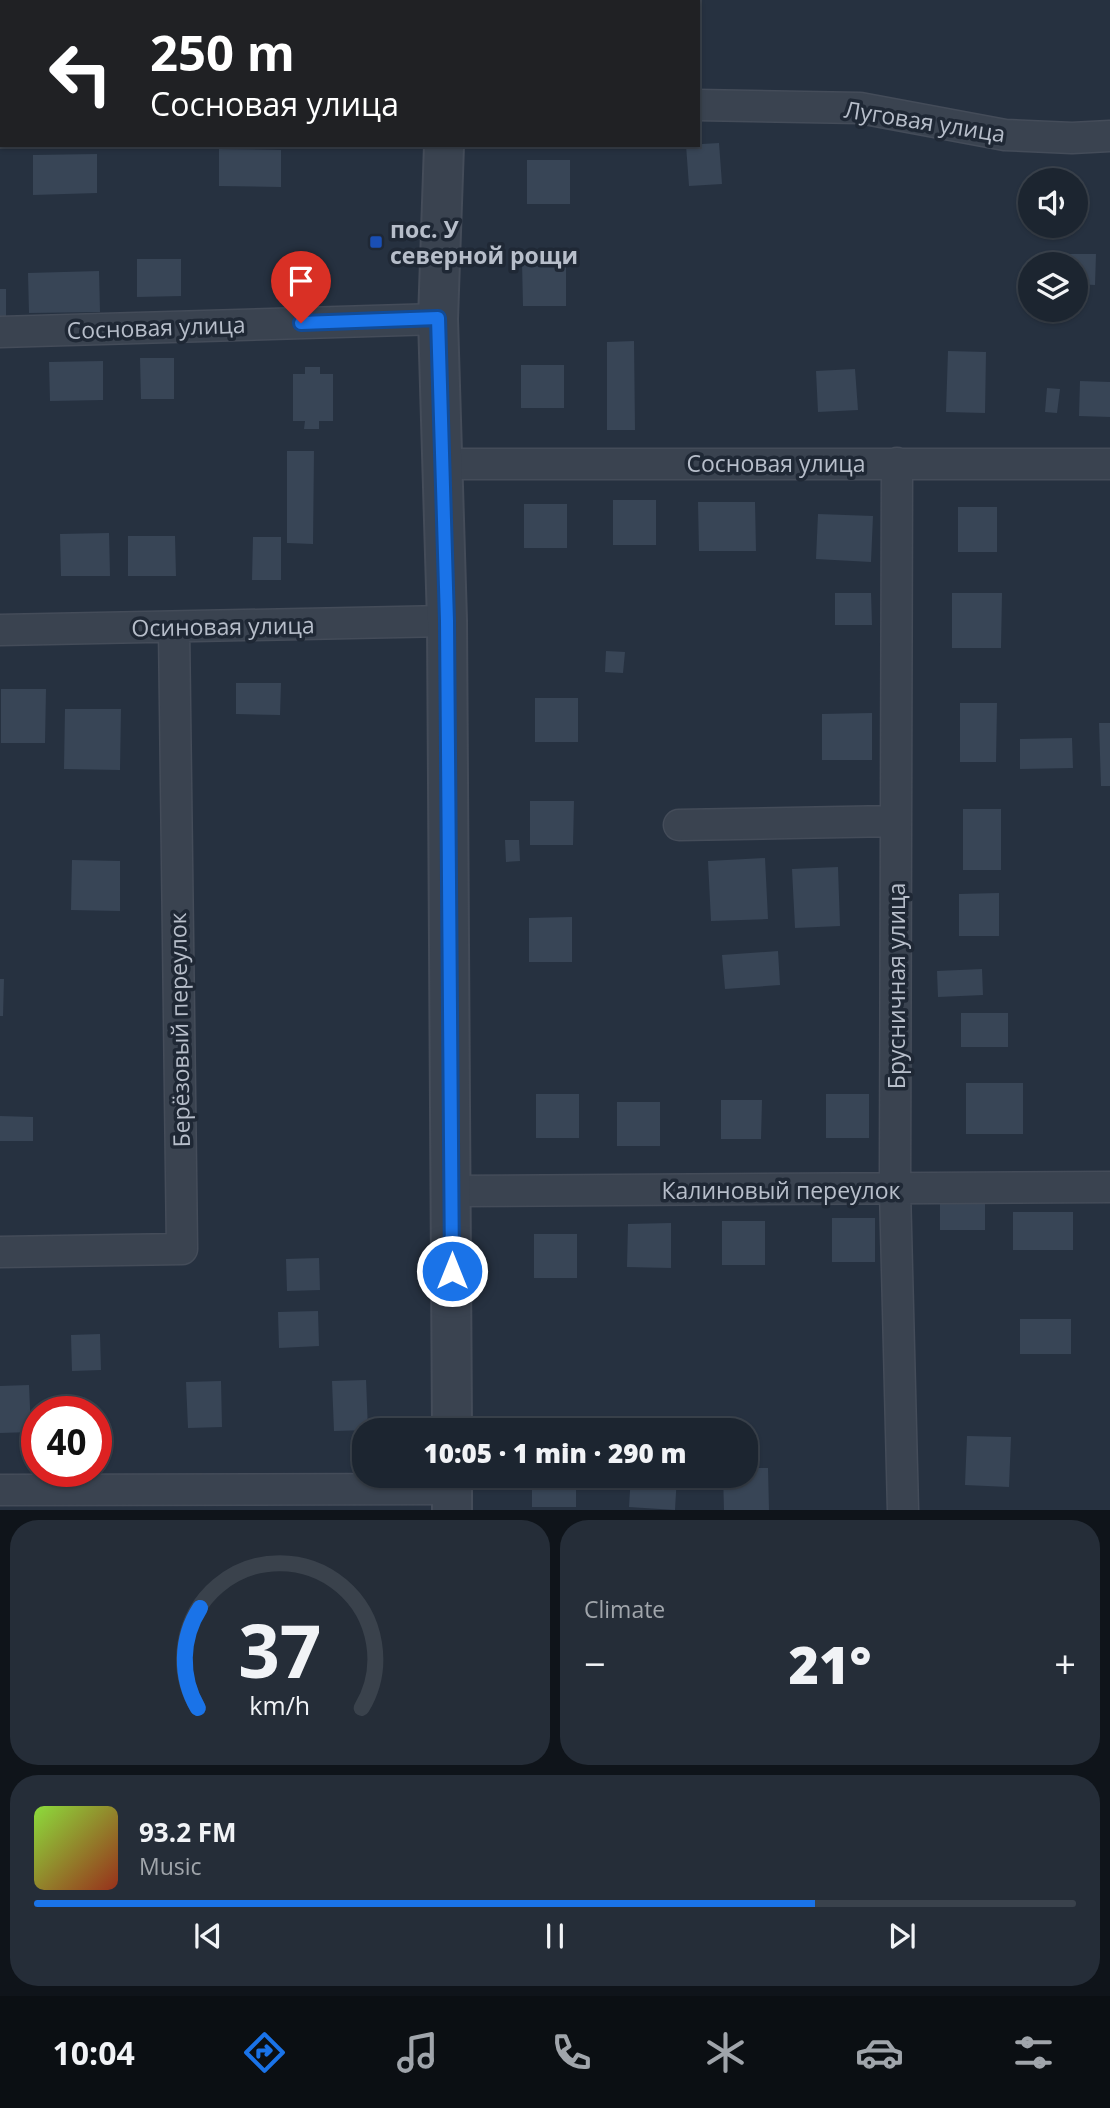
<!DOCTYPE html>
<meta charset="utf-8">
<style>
body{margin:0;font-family:"Open Sans",sans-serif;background:#252d38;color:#f1f3f6;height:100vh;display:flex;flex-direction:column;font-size:26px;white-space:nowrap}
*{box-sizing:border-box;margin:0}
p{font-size:23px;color:#a0a5ab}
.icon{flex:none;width:38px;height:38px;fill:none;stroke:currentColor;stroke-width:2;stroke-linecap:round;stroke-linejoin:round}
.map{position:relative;height:1510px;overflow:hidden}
.drawer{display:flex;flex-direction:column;gap:10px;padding:10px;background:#0f141a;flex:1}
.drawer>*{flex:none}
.hud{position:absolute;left:0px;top:0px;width:700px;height:147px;box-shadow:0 2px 5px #0004,0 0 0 2px #3a424c;background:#202124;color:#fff;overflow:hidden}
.fabs{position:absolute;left:1018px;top:168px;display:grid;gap:14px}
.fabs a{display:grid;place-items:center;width:70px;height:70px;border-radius:50%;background:#1c2530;box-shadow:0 2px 5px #0004,0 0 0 2px #3a424c;font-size:35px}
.speed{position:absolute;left:21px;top:1396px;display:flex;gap:14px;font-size:35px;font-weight:700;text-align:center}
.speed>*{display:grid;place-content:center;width:91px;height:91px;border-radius:50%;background:#1c2530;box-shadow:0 2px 5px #0004,0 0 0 2px #3a424c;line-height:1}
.speed .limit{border:10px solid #d22;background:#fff;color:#111}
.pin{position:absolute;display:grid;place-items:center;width:60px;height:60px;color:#fff;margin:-72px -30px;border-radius:50% 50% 50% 0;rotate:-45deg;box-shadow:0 0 7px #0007}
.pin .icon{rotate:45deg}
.me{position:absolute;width:77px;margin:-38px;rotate:0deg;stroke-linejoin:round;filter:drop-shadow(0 0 5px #0008)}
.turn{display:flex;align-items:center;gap:24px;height:147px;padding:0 35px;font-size:32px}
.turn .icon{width:91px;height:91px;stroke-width:2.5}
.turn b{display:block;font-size:49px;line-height:60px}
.big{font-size:52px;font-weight:800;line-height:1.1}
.drawer .tile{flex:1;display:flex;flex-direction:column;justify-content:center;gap:10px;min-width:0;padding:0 24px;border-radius:28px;background:#252d38}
.drawer .dial{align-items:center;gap:0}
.dial svg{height:182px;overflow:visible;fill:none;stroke:#3a424c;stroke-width:7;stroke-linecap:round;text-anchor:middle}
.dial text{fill:#f1f3f6;stroke:none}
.song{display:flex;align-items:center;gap:21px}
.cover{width:84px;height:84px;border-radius:10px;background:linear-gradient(135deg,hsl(90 70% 55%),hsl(10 70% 35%))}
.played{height:7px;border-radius:4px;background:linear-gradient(90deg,#1a73e8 75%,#3a424c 75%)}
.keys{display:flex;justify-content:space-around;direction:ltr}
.heat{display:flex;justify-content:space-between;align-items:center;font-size:38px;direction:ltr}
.drawer .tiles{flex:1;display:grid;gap:10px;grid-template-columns:1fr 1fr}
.tile:last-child{grid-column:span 2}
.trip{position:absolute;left:352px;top:1418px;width:406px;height:70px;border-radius:28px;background:#1c2530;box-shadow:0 2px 5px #0004,0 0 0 2px #3a424c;font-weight:800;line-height:70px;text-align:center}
.tabs{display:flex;height:112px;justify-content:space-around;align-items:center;background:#0b0f13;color:#a0a5ab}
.tabs .icon{width:49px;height:49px}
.tabs .active{color:#1a73e8}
.tabs b{font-size:32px;color:#f1f3f6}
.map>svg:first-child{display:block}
</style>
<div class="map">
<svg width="1110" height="1510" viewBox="0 0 1110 1510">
<rect width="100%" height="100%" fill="#263140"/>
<path fill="#384556" d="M719 143 722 184 689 186 686 145Z
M219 149 281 150V187L219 186Z
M97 154V193L33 195V155Z
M527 160H570V204H527Z
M1059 254H1096L1095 285 1076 284V264H1058Z
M137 259H181V296L137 297Z
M522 262H566V306H523Z
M99 271 100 312 29 313 28 273Z
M0 289H6V317H0Z
M634 341 635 430H607V342Z
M948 351 986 352 985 413 946 412Z
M140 358H174V399H141Z
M103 361V400L50 401 49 362Z
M521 365H564V408H521Z
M305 367H320V374H333V421H319V429H304L305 421H293V374H305Z
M855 369 858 410 818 412 816 371Z
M1080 381 1110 382V417L1079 416Z
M1047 388 1060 389 1057 413 1045 412Z
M287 451H314L313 544 287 543Z
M613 500H656V545H613Z
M698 502H755L756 551H699Z
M524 504H567V548H524Z
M958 507H997V552H958Z
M818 514 873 516 871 562 816 559Z
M109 533 110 576H61L60 534Z
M128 536H175L176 576H128Z
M253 537H281V580H252Z
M835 593H871L872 625H835Z
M952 593H1002L1001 648H952Z
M606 651 625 652 623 673 605 672Z
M236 683H281L280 715 236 714Z
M1 689H46L45 743H1Z
M535 698H578V742H535Z
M960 703H997L996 762H960Z
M65 709H121L120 770 64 769Z
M872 713V760H822V714Z
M1099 723H1110V786H1101Z
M1072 738 1073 768 1020 769V739Z
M530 801H574L573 845H530Z
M963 809H1001V870H963Z
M505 840H519L520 861 506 862Z
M765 858 768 919 711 921 708 861Z
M72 860 120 861V911L71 910Z
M838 867 840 926 795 928 792 869Z
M999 893V936H959V894Z
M572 917V962H529V918Z
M778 951 780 985 725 989 722 955Z
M982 969 983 995 938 997 937 971Z
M0 979H4L3 1016H0Z
M961 1013H1008V1047H961Z
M966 1083H1023V1134H966Z
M536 1094H579V1138H536Z
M826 1094H869V1138H826Z
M721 1100H762L761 1139H721Z
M617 1102H660V1146H617Z
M0 1116 33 1117V1141H0Z
M940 1202H985V1230H940Z
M1013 1212H1073V1250H1013Z
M832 1218H875V1262H832Z
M722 1221H765V1265H722Z
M671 1223V1268L627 1267 628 1224Z
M534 1234H577V1278H534Z
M319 1258 320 1290 287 1291 286 1259Z
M318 1311 319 1346 279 1348 278 1312Z
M1020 1319H1071V1354H1020Z
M100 1334 101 1370 72 1371 71 1335Z
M366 1380 368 1430 334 1431 332 1381Z
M221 1381 222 1427 188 1428 186 1382Z
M29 1385 31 1432 0 1433V1386Z
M967 1436 1011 1437 1009 1487 965 1485Z
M746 1468H768L769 1510H724L723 1475H746Z
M532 1475H576V1507H532Z
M631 1475H677L675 1510 629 1507Z"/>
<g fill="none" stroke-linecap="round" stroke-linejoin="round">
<defs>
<path id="minor" d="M698 105 860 108 1005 135 1072 138 1110 136
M0 128H2
M0 332 438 319
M897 463 895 1189 903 1510
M441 464H1110
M0 630 447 621
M679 825 896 821
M452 1191 1110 1187
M0 1252 182 1249 174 628
M0 1490 452 1489"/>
<path id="tertiary" d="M470 2 471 0
M444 145 438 319 447 621 452 1430
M452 1510V1475"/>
</defs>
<use href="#minor" stroke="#444c59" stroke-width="33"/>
<use href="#tertiary" stroke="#444c59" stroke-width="42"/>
<use href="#minor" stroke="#3a4350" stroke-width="30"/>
<use href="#tertiary" stroke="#3a4350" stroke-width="38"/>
</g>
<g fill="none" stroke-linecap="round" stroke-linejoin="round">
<defs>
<path id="route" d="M301 323 438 318 447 621 452 1271"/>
</defs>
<use href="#route" stroke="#114b97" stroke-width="18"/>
<use href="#route" stroke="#1a73e8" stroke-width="12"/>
</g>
<rect fill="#1a4fb4" stroke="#1f2835" stroke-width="2.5" x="369" y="235" width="14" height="14" rx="3.5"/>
<g text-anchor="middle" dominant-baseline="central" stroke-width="7" stroke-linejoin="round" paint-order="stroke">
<g font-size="23" fill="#b7beca" stroke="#1f2835">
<text transform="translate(925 121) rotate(9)">Луговая улица</text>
<text transform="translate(156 327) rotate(-2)">Сосновая улица</text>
<text x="776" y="463">Сосновая улица</text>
<text transform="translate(223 626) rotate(-1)">Осиновая улица</text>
<text transform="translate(896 986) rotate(-90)">Брусничная улица</text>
<text transform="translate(179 1030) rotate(-91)">Берёзовый переулок</text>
<text x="781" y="1190">Калиновый переулок</text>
</g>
<g font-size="23" font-weight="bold" fill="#b7beca" stroke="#1f2835" text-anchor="start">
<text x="390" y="229">пос. У<tspan x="390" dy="26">северной рощи</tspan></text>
</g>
</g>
</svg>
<div class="fabs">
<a><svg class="icon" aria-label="sound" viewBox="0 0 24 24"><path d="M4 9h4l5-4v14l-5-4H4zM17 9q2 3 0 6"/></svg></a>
<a><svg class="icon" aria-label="layers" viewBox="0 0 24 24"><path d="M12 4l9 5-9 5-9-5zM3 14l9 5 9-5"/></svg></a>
</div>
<div class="speed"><div class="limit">40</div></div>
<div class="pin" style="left:301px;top:323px;background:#d93025"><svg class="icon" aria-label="arrive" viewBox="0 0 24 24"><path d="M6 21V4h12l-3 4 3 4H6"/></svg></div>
<svg class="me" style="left:452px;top:1271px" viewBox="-20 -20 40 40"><circle r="17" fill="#1a73e8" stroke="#fff" stroke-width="3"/><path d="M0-11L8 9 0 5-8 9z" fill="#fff"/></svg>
<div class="trip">10:05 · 1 min · 290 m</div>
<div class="hud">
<div class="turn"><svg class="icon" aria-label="left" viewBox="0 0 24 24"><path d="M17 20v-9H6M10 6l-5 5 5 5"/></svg><div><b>250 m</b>Сосновая улица</div></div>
</div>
</div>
<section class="drawer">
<div class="tiles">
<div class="tile dial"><svg viewBox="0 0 100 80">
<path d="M14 69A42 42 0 1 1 86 69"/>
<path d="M14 69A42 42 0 0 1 15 25" stroke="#1a73e8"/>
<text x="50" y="56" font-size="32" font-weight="700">37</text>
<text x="50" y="72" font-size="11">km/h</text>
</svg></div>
<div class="tile"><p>Climate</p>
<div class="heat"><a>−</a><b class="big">21°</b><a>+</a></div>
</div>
<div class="tile">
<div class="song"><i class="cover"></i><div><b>93.2 FM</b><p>Music</p></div></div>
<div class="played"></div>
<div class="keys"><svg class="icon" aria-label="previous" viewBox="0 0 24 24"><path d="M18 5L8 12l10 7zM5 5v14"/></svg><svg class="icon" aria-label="pause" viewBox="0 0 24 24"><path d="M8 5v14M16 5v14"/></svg><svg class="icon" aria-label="next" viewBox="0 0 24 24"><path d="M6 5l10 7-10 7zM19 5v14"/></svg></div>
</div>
</div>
</section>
<nav class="tabs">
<b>10:04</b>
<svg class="icon active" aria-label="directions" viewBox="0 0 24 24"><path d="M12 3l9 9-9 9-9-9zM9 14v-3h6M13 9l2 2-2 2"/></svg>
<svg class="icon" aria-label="music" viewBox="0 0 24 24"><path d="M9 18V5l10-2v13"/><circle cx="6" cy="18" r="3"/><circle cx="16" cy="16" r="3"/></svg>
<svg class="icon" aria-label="phone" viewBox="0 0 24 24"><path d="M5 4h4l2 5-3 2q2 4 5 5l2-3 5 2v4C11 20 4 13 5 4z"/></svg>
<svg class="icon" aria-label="climate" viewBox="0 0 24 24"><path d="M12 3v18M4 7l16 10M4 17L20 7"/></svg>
<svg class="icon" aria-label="car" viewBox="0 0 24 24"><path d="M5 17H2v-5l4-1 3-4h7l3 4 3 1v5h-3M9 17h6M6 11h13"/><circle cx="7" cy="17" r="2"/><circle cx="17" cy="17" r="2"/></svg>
<svg class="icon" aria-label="filters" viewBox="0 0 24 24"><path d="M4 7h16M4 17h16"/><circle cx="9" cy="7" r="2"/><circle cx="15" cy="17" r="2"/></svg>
</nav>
